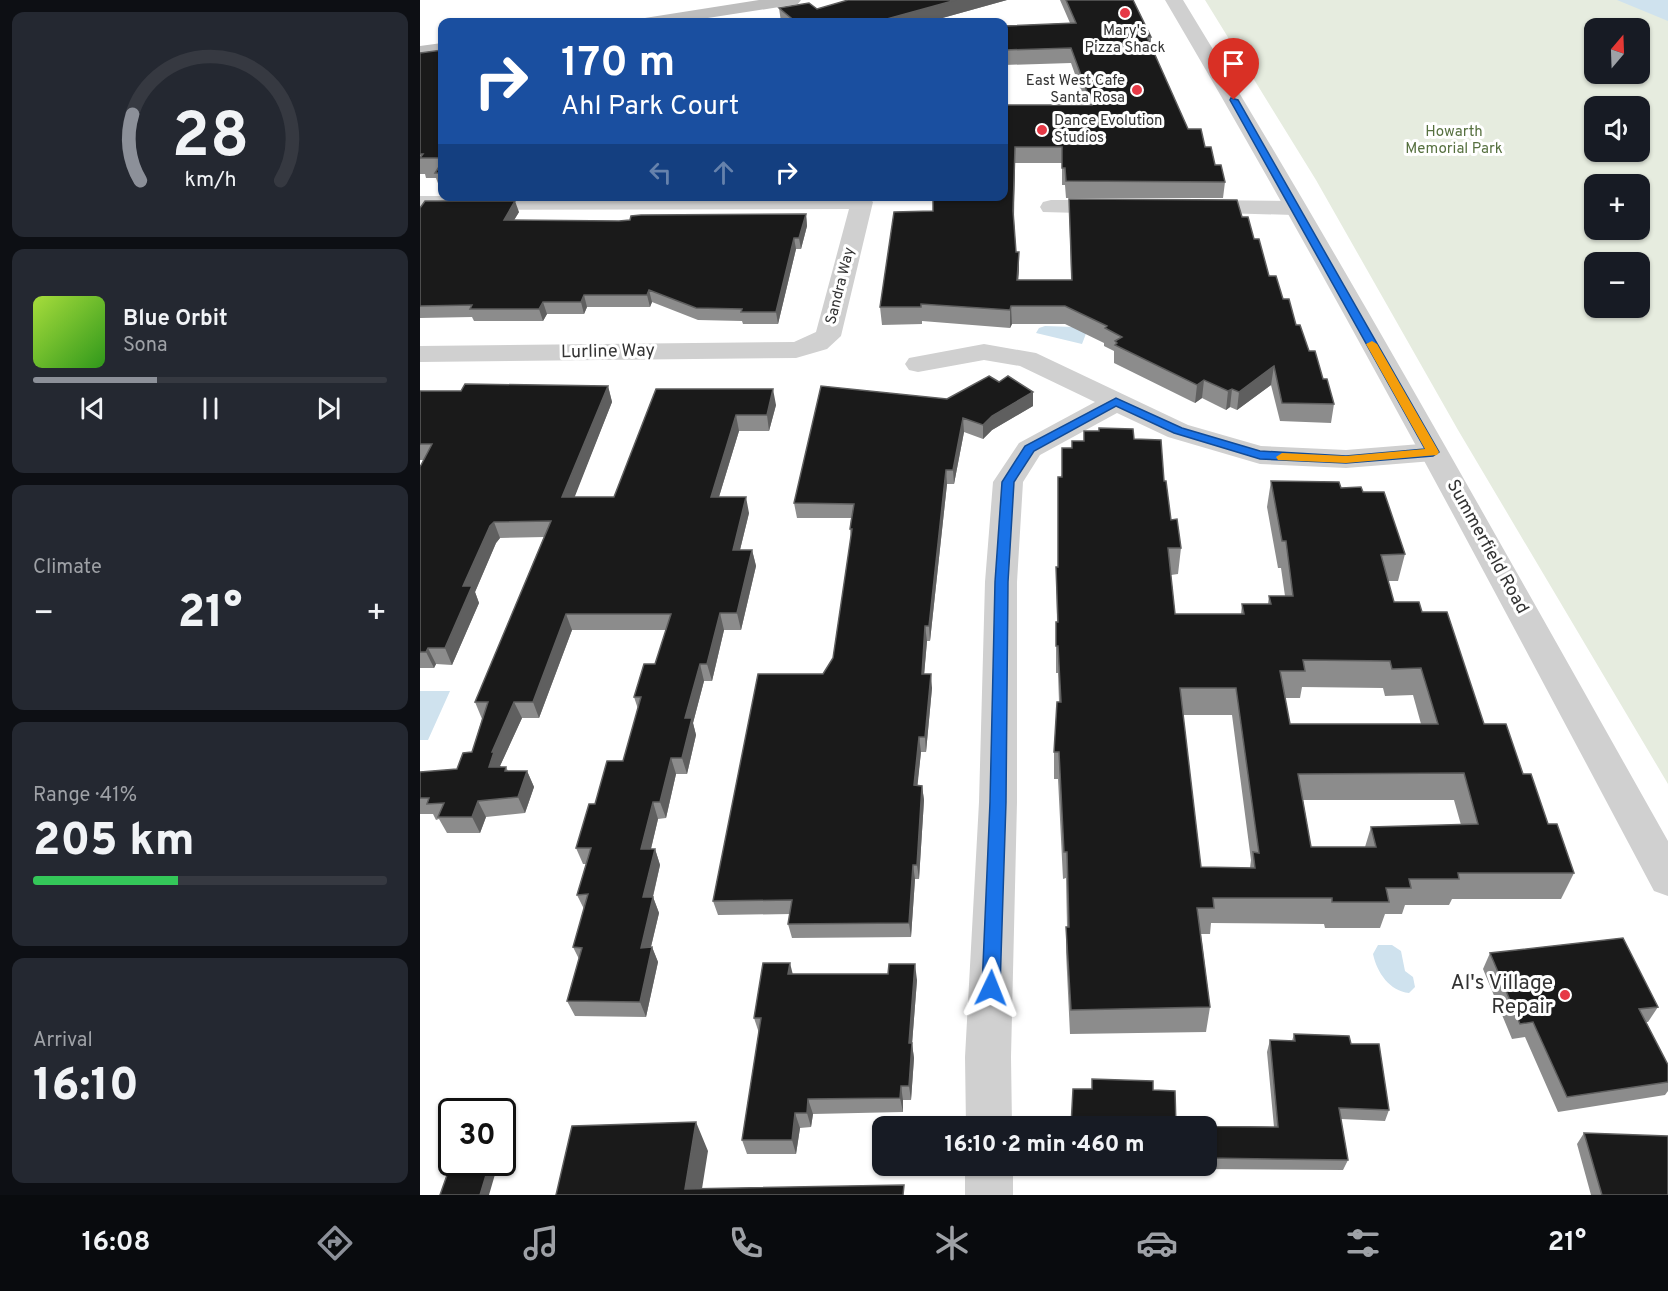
<!DOCTYPE html>
<meta charset="utf-8">
<style>
body{margin:0;font-family:Overpass,sans-serif;background:#242831;color:#f1f3f6;height:100vh;display:flex;flex-direction:column;font-size:22px;white-space:nowrap}
*{box-sizing:border-box;margin:0}
p{font-size:20px;color:#9ea1a6}
.icon{flex:none;width:33px;height:33px;fill:none;stroke:currentColor;stroke-width:2;stroke-linecap:round;stroke-linejoin:round}
.map{position:relative;flex:1;overflow:hidden}
.drawer{display:flex;flex-direction:column;gap:12px;padding:12px;background:#0d0f14;width:420px}
.drawer>*{flex:none}
.banner{position:absolute;left:18px;top:18px;width:570px;height:183px;border-radius:12px;box-shadow:0 2px 4px #0004;background:#1a4fa0;color:#fff;overflow:hidden}
.needle{width:39px;rotate:19deg}
.tools{position:absolute;left:1164px;top:18px;display:grid;gap:12px}
.tools a{display:grid;place-items:center;width:66px;height:66px;border-radius:12px;background:#171b24;box-shadow:0 2px 4px #0004;font-size:30px}
.speed{position:absolute;left:18px;top:1098px;display:flex;gap:12px;font-size:30px;font-weight:700;text-align:center}
.speed>*{display:grid;place-content:center;width:78px;height:78px;border-radius:50%;background:#171b24;box-shadow:0 2px 4px #0004;line-height:1}
.speed .limit{border:3px solid #111;border-radius:9px;background:#fff;color:#111}
.pin{position:absolute;display:grid;place-items:center;width:51px;height:51px;color:#fff;margin:-62px -26px;border-radius:50% 50% 50% 0;rotate:-45deg;box-shadow:0 0 6px #0007}
.pin .icon{rotate:45deg}
.me{position:absolute;width:66px;margin:-33px;rotate:2deg;stroke-linejoin:round;filter:drop-shadow(0 0 4px #0008)}
.turn{display:flex;align-items:center;gap:21px;height:126px;padding:0 24px;font-size:27px}
.turn .icon{width:78px;height:78px;stroke-width:2.5}
.turn b{display:block;font-size:42px;line-height:51px}
.lanes{display:flex;align-items:center;height:57px;padding:0 24px;background:#0003;justify-content:center;gap:30px;direction:ltr}
.lanes .off{opacity:.35}
.big{font-size:45px;font-weight:800;line-height:1.1}
.drawer .card{flex:1;display:flex;flex-direction:column;justify-content:center;gap:9px;min-width:0;padding:0 21px;border-radius:12px;background:#242831}
.drawer .dial{align-items:center;gap:0}
.dial svg{height:156px;overflow:visible;fill:none;stroke:#363941;stroke-width:7;stroke-linecap:round;text-anchor:middle}
.dial text{fill:#f1f3f6;stroke:none}
.song{display:flex;align-items:center;gap:18px}
.cover{width:72px;height:72px;border-radius:9px;background:linear-gradient(135deg,hsl(80 70% 55%),hsl(110 70% 35%))}
.played{height:6px;border-radius:3px;background:linear-gradient(90deg,#8c9099 35%,#363941 35%)}
.keys{display:flex;justify-content:space-around;direction:ltr}
.heat{display:flex;justify-content:space-between;align-items:center;font-size:33px;direction:ltr}
.charge{height:9px;border-radius:4px;background:linear-gradient(90deg,#34c759 41%,#363941 0)}
.trip{position:absolute;left:452px;top:1116px;width:345px;height:60px;border-radius:12px;background:#171b24;box-shadow:0 2px 4px #0004;font-weight:800;line-height:60px;text-align:center}
.tab-bar{display:flex;height:96px;justify-content:space-around;align-items:center;background:#090b0e;color:#9ea1a6}
.tab-bar .icon{width:42px;height:42px}
.tab-bar .active{color:#8c9099}
.tab-bar b{font-size:27px;color:#f1f3f6}
main{display:flex;flex:1;min-height:0}
.map>svg:first-child{display:block}
</style>
<main>
<section class="drawer">
<div class="card dial"><svg viewBox="0 0 100 80">
<path d="M14 69A42 42 0 1 1 86 69"/>
<path d="M14 69A42 42 0 0 1 10 35" stroke="#8c9099"/>
<text x="50" y="56" font-size="32" font-weight="700">28</text>
<text x="50" y="72" font-size="11">km/h</text>
</svg></div>
<div class="card">
<div class="song"><i class="cover"></i><div><b>Blue Orbit</b><p>Sona</p></div></div>
<div class="played"></div>
<div class="keys"><svg class="icon" aria-label="previous" viewBox="0 0 24 24"><path d="M18 5L8 12l10 7zM5 5v14"/></svg><svg class="icon" aria-label="pause" viewBox="0 0 24 24"><path d="M8 5v14M16 5v14"/></svg><svg class="icon" aria-label="next" viewBox="0 0 24 24"><path d="M6 5l10 7-10 7zM19 5v14"/></svg></div>
</div>
<div class="card"><p>Climate</p>
<div class="heat"><a>−</a><b class="big">21°</b><a>+</a></div>
</div>
<div class="card"><p>Range · 41%</p><b class="big">205 km</b><div class="charge"></div></div>
<div class="card"><p>Arrival</p><b class="big">16:10</b></div>
</section>
<div class="map">
<svg width="1248" height="1195" viewBox="0 0 1248 1195">
<rect width="100%" height="100%" fill="#fff"/>
<path fill="#e6ecdf" fill-rule="evenodd" d="M785 0H1248V784L1038 430 896 180ZM1174 28H1220V74H1174ZM1174 106H1220V152H1174ZM1174 184H1220V230H1174ZM1174 262H1220V308H1174Z"/>
<path fill="#cfe2ee" d="M1197 0H1248V21Z
M625 326 654 327 667 331 662 344 616 333 619 328Z
M0 691H30L8 740H0Z
M958 945H972L981 951 985 971 993 977 995 987 989 993C970 991 957 973 953 954Z"/>
<g fill="none" stroke-linecap="round" stroke-linejoin="round">
<path fill="#d0d0d0" fill-rule="evenodd" d="M0 196H447L453 202 421 336 407 349 376 358 0 362V346L374 342 396 332 429 209 0 210Z
M631 200H696L704 202 707 207 704 212 696 214 623 212 620 207 623 202Z
M774 200 874 201 882 203 885 208 882 213 874 215 766 212 763 207 766 202Z
M564 344 616 353 768 425 841 446 926 450 1013 443 1023 446 1028 452 1023 458 1013 461 926 468 840 464 748 437 697 413 620 455 603 482 597 582V802L591 1057 592 1126H546L545 1057 559 802 565 582 573 482 599 443 675 402 600 366 564 360 498 372 489 370 485 364 489 358Z
M545 1166H593V1195H545Z"/>
<path fill="#d0d0d0" fill-rule="evenodd" d="M745 0H763C932 276 1089 559 1248 841V896L1234 891C1075 592 917 292 745 0Z"/>
<path fill="#bdbdbd" fill-rule="evenodd" d="M339 0H381L378 4 372 5 262 22H222L225 18 231 17Z
M22 43V54L0 58V46Z"/>
</g>
<path fill="#8c8c8c" fill-rule="evenodd" d="M428 0H587L508 22H361L359 8 397 9Z
M640 0H713L731 37V46L768 129 785 147 805 182 803 198H646L645 185H642V163H595L594 219 596 252 599 269 598 280H651L649 199 822 217 834 239 849 276 863 299 914 404 911 423 860 421 851 385 817 410 810 407 806 410 782 398 775 403 694 363V351L684 346V343L645 324H592L590 328 502 321V324L462 325 460 307 513 211 584 196V105H666L651 63 584 65V26L650 23Z
M22 50V194L16 178H6L5 174H0V53Z
M0 208 99 212 94 220 199 221 386 214 387 226 381 249H376L358 324H323L322 321 278 320 232 302 230 307H167L164 314H127L123 321H54L52 317 0 318Z
M188 386 192 402 154 497H194L236 389 356 405 349 431H319L299 497 329 513 320 550H332L336 566 321 630H304L292 681H284L273 723 276 735 267 774H256L246 818 238 819 231 849H235L240 865 233 897 239 913 231 947H232L238 962 226 1017 155 1016 147 1001 159 959 153 947 164 909 157 895 166 864H163L156 848 175 804 203 761 218 709 214 697 235 664 246 630H152L119 718H102L80 766 81 767H86L88 771H107L114 787 105 813 66 817 60 833H27L19 819 16 820 13 814H0V772L37 769 52 752 62 719 55 702 124 537 80 538 76 543 55 592 59 603 32 665 16 664 14 668H0V467L3 460H0V391H41Z
M527 399 613 406 572 430 563 439 544 432 534 484H527L510 641H507L504 674 512 688 506 752H501L497 786H502L504 800 499 879H495L491 937 372 938 368 924 370 914 298 915 293 901 403 674 413 658 431 538 430 529 431 518H377L374 503Z
M714 439 744 481 751 520 761 548 758 574 751 575 755 614H821L822 604H848L849 596H865L861 568H858L847 507 851 481 921 488 943 492 985 554 978 581H968L974 602 1002 612 1064 724 1103 774 1128 824 1154 873 1141 899H1032L1029 905H985L982 914H965L960 928H905L904 924 791 923 790 934H781L790 1007 786 1032 650 1034 646 952V927H647L646 878 643 879 638 779H634V752L639 702 638 673H636V622H637L636 567H638V477H641L651 448 664 441ZM882 687 963 688 965 696 993 695 1001 724H870L865 698H880ZM763 715H812L831 860 830 868 781 867ZM883 800H1034L1041 825 951 827 945 847H891Z
M1070 953 1238 1007 1228 1022H1226L1248 1065V1091L1245 1095 1138 1112 1105 1037 1092 1039 1063 969Z
M373 974 497 980 492 1044 494 1058 491 1100H483V1112L393 1114 391 1127 380 1128 376 1154H327L322 1140 339 1033 334 1018Z
M874 1034 931 1044 969 1110 965 1121 921 1119 928 1160 923 1170 780 1169V1167L745 1166H786V1126H651L733 1090 756 1126 854 1127 847 1052 850 1040 872 1041Z
M1164 1133 1248 1195H1171L1157 1144Z"/>
<path fill="#5f5f5f" d="M536 0H587L508 22H456Z
M595 147V163L593 228V211Z
M95 201 99 212 87 232 84 220Z
M386 214 387 226 381 249 379 238Z
M374 238 376 249 358 324 356 312Z
M599 252V269L597 297V280Z
M229 290 232 302 230 307 227 295Z
M164 295 167 307 164 314 161 302Z
M123 302 127 314 123 321 119 309Z
M591 306 592 324 590 328V310Z
M854 366 851 385 817 410 819 392Z
M784 380 782 398 775 403 777 385Z
M188 386 192 402 148 514 142 497Z
M353 389 356 405 349 431 347 415Z
M812 389 810 407 806 410 808 391Z
M613 392V406L572 430 563 439V425L572 416Z
M316 415 319 431 294 513 291 497Z
M543 418 544 432 534 484 533 470Z
M526 470 527 484 510 641 509 626Z
M326 497 329 513 316 566 313 550Z
M74 522 80 538 76 543 55 592 59 603 32 665 25 648 43 586 70 526Z
M332 550 336 566 321 630 317 613Z
M300 613 304 630 292 681 287 664Z
M146 614 152 630 119 718 113 702Z
M505 626 507 641 503 688 502 674Z
M8 648 16 664 14 668 6 652Z
M280 664 284 681 273 723 276 735 267 774 262 758 265 718Z
M511 674 512 688 506 752 505 737Z
M94 702 102 718 80 766 82 768 69 767 72 752Z
M499 737 501 752 496 800 494 785Z
M251 758 256 774 246 818 240 802Z
M107 771 114 787 105 813 98 797Z
M502 786 504 800 499 879 497 865Z
M58 801 66 817 60 833 52 817Z
M233 802 238 819 227 865 221 849Z
M235 849 240 865 229 913 223 897Z
M493 865 495 879 491 937 489 923Z
M233 897 239 913 227 963 221 948Z
M232 947 238 962 226 1017 220 1002Z
M370 963 374 979 368 974Z
M495 964 497 980 492 1044 494 1058 491 1100 489 1086V1043Z
M481 1086 483 1100V1112L480 1098Z
M388 1099 393 1114 391 1127 387 1113Z
M375 1113 380 1128 376 1154 372 1140Z
M276 1122 288 1151 281 1195 265 1189Z
M70 1162H78V1164L69 1195H60Z"/>
<path fill="#1a1a1a" stroke="#5f5f5f" stroke-width="1.5" fill-rule="evenodd" d="M428 0H536L456 22H376L359 8 389 3 397 9Z
M646 0H713L731 37H727L768 129H781L785 147H791L795 165H801L805 182 646 181 645 168H642V147H595L593 211 596 252H599L597 280H652L649 199 817 200 822 217H828L834 239H839L849 276H856L863 299H869L876 325H880L889 351H895L903 379H907L914 404 862 403 854 366 819 392 812 389 808 391 784 380 777 385 695 345 697 343 695 341 702 337 685 328 687 326 645 306H591L590 310 501 304V307H460L474 212 513 211V196H584V105H672L651 48 584 50V26L656 23Z
M22 50V158H0L3 154H0V53Z
M22 162V173H15Z
M5 201H95L84 220 199 221 210 220 211 216 221 215 386 214 379 238H374L356 312H321L322 309 276 308 229 290 227 295H164L161 302H123L119 309H50L52 305 0 306V208Z
M569 376 579 382 588 376 613 392 572 416 563 425 543 418 533 470H526L509 626H505L502 674H511L505 737H499L494 785 502 786 497 865H493L489 923 368 924 372 900 293 901 338 674H403L413 658 432 529H430L434 504 374 503 401 386 527 399Z
M45 384 188 386 142 497H194L236 389H353L347 415H316L291 497H326L313 550H332L317 613H300L287 664H280L265 718H272L262 758H251L240 802H233L221 849H235L223 897H233L221 948 232 947 220 1002 147 1001 162 948 153 947 168 894 157 895 171 848H156L169 804H175L187 761H203L221 697H214L224 664H235L251 614H146L113 702H94L72 752H74L69 767H86L85 771H107L98 797 58 801 52 817H18L24 803 7 804 9 798H0V772L37 769 43 753 52 752 68 702H55L131 521 74 522 70 526 43 586H52L25 648H8L6 652H0V467L12 444H0V391H41Z
M679 428 713 429 714 439 741 440 744 481H746L751 520 757 519 761 548H748L755 614H824L822 604H851L849 596H873L866 541H862L851 481 919 482 921 488 941 487 943 492H964L985 554 961 555 974 602H999L1002 612H1027L1064 724H1086L1103 774H1111L1128 824H1137L1154 873H1038L1039 879H989L991 888H966L969 902H912V898H793L794 908H777L790 1007 651 1010 646 927H649L647 852H644L639 752H634L637 702H641L638 646H636V622H638L636 567H638V477H642V448H652V441H664V431H679ZM883 660 970 661 972 669 1001 668 1018 724H870L860 671H885ZM760 688H816L839 853 833 852 835 868 781 867ZM1044 773 1058 824 951 827 956 847H891L878 774Z
M1203 938 1238 1007 1219 1009 1248 1065V1082L1147 1097 1113 1022 1100 1024 1070 953Z
M343 963H370L368 974H468L469 964H495L489 1043H492L489 1086H481L480 1098 388 1099 387 1113H375L372 1140H322L341 1018H334Z
M874 1034 929 1036 931 1044H959L969 1110 919 1108 928 1160 786 1158V1126H651L653 1089H672V1079L733 1081V1090L755 1091 756 1126 858 1127 850 1040 875 1041Z
M276 1122 265 1189 484 1185 483 1195H136L152 1126Z
M1164 1133 1248 1136V1195H1182Z
M32 1161V1162H70L60 1195H20Z"/>
<path fill="#1a73e8" stroke="#114b97" stroke-width="1.5" d="M811 98 818 100 1019 452 1013 456 926 463 840 459 754 433 696 406 614 451 594 482 588 582 586 802 580 988 577 994 571 996 565 994 562 988 570 802 575 582 582 482 605 446 696 398 762 428 840 451 926 456 1005 449 810 100Z"/>
<path fill="#f59e0b" d="M952 341 957 344 1019 452 1017 455 926 463 858 460 856 457 862 453 926 456 1005 449 946 344Z"/>
<g fill="#e63946" stroke="#fff" stroke-width="2">
<circle cx="705" cy="13" r="6"/>
<circle cx="717" cy="90" r="6"/>
<circle cx="622" cy="130" r="6"/>
<circle cx="1145" cy="995" r="6"/>
</g>
<g text-anchor="middle" dominant-baseline="central" stroke-width="6" stroke-linejoin="round" paint-order="stroke">
<g font-size="15" fill="#333" stroke="#fff">
<text x="705" y="31">Mary's<tspan x="705" dy="17">Pizza Shack</tspan></text>
<text x="705" y="81" text-anchor="end">East West Cafe<tspan x="705" dy="17">Santa Rosa</tspan></text>
<text x="634" y="121" text-anchor="start">Dance Evolution<tspan x="634" dy="17">Studios</tspan></text>
</g>
<g font-size="15" fill="#56703f" stroke="#fff">
<text x="1034" y="132">Howarth<tspan x="1034" dy="17">Memorial Park</tspan></text>
</g>
<g font-size="15" fill="#333" stroke="#fff">
<text transform="translate(421 286) rotate(-76)">Sandra Way</text>
</g>
<g font-size="18" fill="#333" stroke="#fff">
<text transform="translate(188 352) rotate(-1)">Lurline Way</text>
<text transform="translate(1067 547) rotate(61)">Summerfield Road</text>
</g>
<g font-size="21" fill="#333" stroke="#fff" text-anchor="end">
<text x="1133" y="983">Al's Village<tspan x="1133" dy="24">Repair</tspan></text>
</g>
</g>
</svg>
<div class="tools">
<a><svg class="needle" viewBox="-14 -14 28 28"><path d="M0-13l5 13h-10z" fill="#e53935"/><path d="M0 13l5-13h-10z" fill="#9ea1a6"/></svg></a>
<a><svg class="icon" aria-label="sound" viewBox="0 0 24 24"><path d="M4 9h4l5-4v14l-5-4H4zM17 9q2 3 0 6"/></svg></a>
<a>+</a>
<a>−</a>
</div>
<div class="speed"><div class="limit">30</div></div>
<div class="pin" style="left:814px;top:100px;background:#d93025"><svg class="icon" aria-label="arrive" viewBox="0 0 24 24"><path d="M6 21V4h12l-3 4 3 4H6"/></svg></div>
<svg class="me" style="left:571px;top:988px" viewBox="-20 -20 40 40"><path d="M0-17L14 15 0 8-14 15z" fill="#1a73e8" stroke="#fff" stroke-width="4"/></svg>
<div class="trip">16:10 · 2 min · 460 m</div>
<div class="banner">
<div class="turn"><svg class="icon" aria-label="right" viewBox="0 0 24 24"><path d="M7 20v-9h11M14 6l5 5-5 5"/></svg><div><b>170 m</b>Ahl Park Court</div></div>
<div class="lanes"><svg class="icon off" aria-label="left" viewBox="0 0 24 24"><path d="M17 20v-9H6M10 6l-5 5 5 5"/></svg><svg class="icon off" aria-label="ahead" viewBox="0 0 24 24"><path d="M12 20V5M6 11l6-6 6 6"/></svg><svg class="icon" aria-label="right" viewBox="0 0 24 24"><path d="M7 20v-9h11M14 6l5 5-5 5"/></svg></div>
</div>
</div>
</main>
<nav class="tab-bar">
<b>16:08</b>
<svg class="icon active" aria-label="directions" viewBox="0 0 24 24"><path d="M12 3l9 9-9 9-9-9zM9 14v-3h6M13 9l2 2-2 2"/></svg>
<svg class="icon" aria-label="music" viewBox="0 0 24 24"><path d="M9 18V5l10-2v13"/><circle cx="6" cy="18" r="3"/><circle cx="16" cy="16" r="3"/></svg>
<svg class="icon" aria-label="phone" viewBox="0 0 24 24"><path d="M5 4h4l2 5-3 2q2 4 5 5l2-3 5 2v4C11 20 4 13 5 4z"/></svg>
<svg class="icon" aria-label="climate" viewBox="0 0 24 24"><path d="M12 3v18M4 7l16 10M4 17L20 7"/></svg>
<svg class="icon" aria-label="car" viewBox="0 0 24 24"><path d="M5 17H2v-5l4-1 3-4h7l3 4 3 1v5h-3M9 17h6M6 11h13"/><circle cx="7" cy="17" r="2"/><circle cx="17" cy="17" r="2"/></svg>
<svg class="icon" aria-label="filters" viewBox="0 0 24 24"><path d="M4 7h16M4 17h16"/><circle cx="9" cy="7" r="2"/><circle cx="15" cy="17" r="2"/></svg>
<b>21°</b>
</nav>
